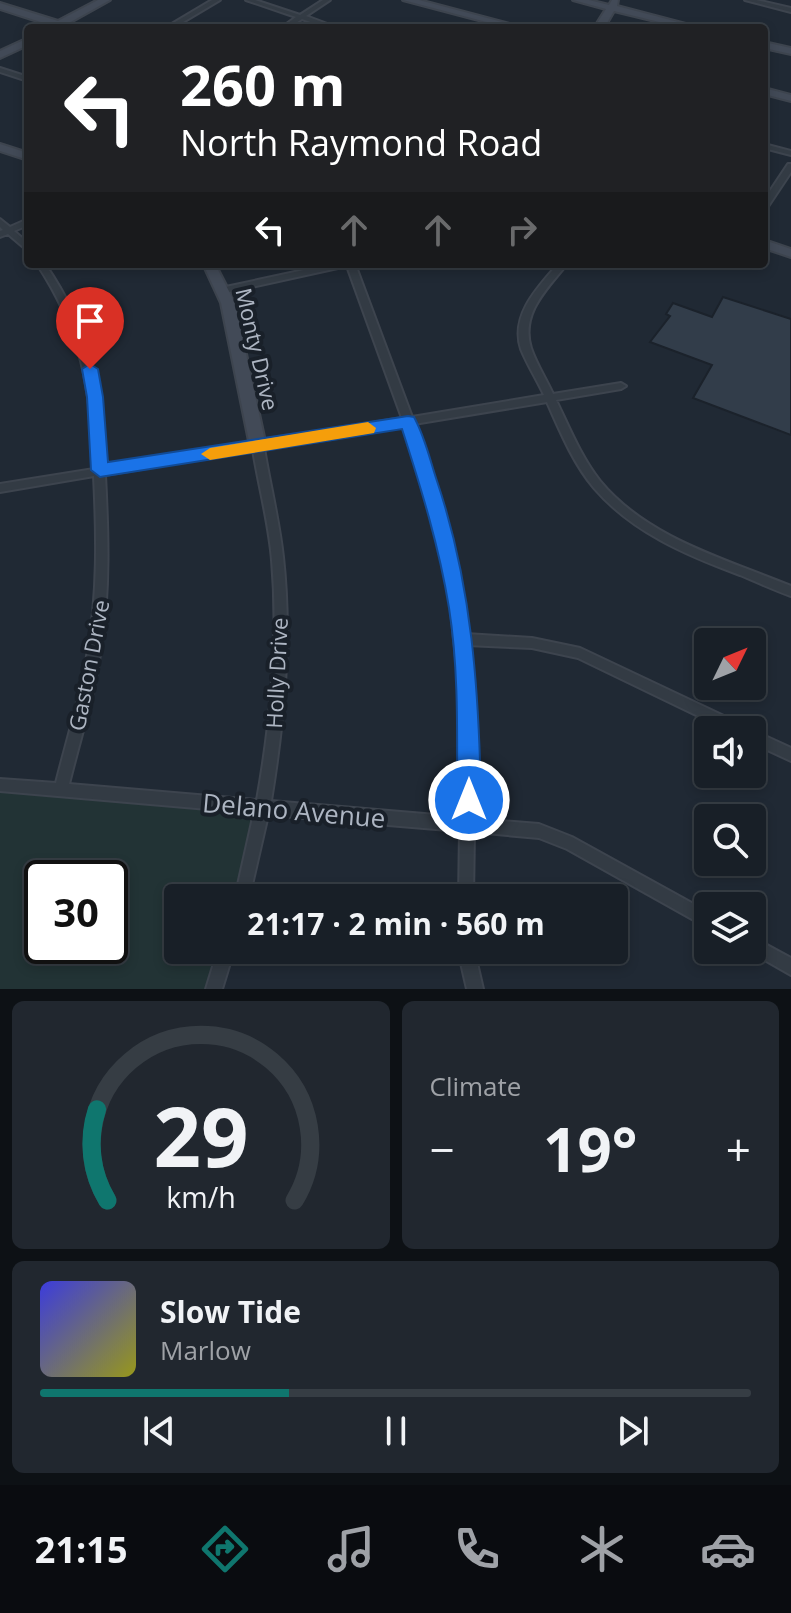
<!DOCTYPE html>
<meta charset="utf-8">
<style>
body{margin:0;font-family:"Open Sans",sans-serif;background:#21272f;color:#f1f3f6;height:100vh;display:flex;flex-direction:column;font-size:30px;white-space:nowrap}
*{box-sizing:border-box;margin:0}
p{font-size:26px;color:#9fa2a7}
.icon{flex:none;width:44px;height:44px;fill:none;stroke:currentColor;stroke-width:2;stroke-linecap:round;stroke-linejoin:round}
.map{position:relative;height:989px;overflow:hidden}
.sheet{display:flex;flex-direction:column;gap:12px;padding:12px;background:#0d1115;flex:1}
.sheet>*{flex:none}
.guide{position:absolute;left:24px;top:24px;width:744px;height:244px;border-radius:8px;box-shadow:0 4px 12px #0003,0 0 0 2px #363d44;background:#202124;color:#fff;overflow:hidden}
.needle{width:52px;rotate:47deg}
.fabs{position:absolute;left:694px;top:628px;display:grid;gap:16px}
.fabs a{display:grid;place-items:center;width:72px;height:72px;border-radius:8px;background:#181f27;box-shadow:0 4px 12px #0003,0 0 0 2px #363d44;font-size:40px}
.speed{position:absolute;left:24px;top:860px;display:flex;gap:16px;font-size:40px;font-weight:700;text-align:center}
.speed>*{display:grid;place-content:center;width:104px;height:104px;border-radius:50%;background:#181f27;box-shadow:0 4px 12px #0003,0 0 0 2px #363d44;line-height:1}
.speed .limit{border:4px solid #111;border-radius:12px;background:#fff;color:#111}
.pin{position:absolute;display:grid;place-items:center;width:68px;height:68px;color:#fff;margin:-82px -34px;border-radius:50% 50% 50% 0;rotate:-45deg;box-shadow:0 0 8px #0007}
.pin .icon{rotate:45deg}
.me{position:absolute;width:88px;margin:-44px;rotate:0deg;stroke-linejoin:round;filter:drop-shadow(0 0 6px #0008)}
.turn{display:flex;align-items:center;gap:28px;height:168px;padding:0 24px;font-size:36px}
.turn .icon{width:104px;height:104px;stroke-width:2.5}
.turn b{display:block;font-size:56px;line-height:68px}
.lanes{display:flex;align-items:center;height:76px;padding:0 24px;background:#0003;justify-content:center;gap:40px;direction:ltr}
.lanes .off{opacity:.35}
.big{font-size:60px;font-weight:700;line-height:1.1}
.sheet .widget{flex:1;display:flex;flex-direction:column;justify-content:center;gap:12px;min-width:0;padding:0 28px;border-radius:12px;background:#21272f}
.sheet .dial{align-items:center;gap:0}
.dial svg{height:208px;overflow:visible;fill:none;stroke:#363d44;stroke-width:7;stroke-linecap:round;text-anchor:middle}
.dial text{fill:#f1f3f6;stroke:none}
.song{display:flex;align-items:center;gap:24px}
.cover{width:96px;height:96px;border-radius:12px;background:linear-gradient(135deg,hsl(240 70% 55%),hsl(60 70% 35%))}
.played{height:8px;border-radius:4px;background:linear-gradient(90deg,#0f766e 35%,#363d44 35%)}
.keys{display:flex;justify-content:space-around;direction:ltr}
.heat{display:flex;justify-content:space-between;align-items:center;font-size:44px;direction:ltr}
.sheet .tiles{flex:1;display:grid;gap:12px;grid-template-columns:1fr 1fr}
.widget:last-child{grid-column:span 2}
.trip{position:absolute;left:164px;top:884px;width:464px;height:80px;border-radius:8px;background:#181f27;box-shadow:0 4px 12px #0003,0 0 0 2px #363d44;font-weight:700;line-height:80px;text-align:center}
.menu{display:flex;height:128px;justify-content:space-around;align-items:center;background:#0a0c10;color:#9fa2a7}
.menu .icon{width:56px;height:56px}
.menu .current{color:#0f766e}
.menu b{font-size:36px;color:#f1f3f6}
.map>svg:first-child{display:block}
</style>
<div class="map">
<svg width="791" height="989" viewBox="0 0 791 989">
<rect width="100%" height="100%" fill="#202934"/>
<path fill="#223335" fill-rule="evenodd" d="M0 787 262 807 241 898H178V950H227L214 989H0ZM42 878H110V946H42Z"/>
<path fill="#323d4a" stroke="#1b222b" stroke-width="2" d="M723 297 791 319V435L693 398 712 365 650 342 670 316 666 314 673 303 712 317Z"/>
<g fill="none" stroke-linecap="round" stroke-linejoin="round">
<defs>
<path id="street" d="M212 0H220L173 28H165Z
M246 0H255L300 15 323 0H330L306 16 338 28H328L302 19 288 28H281L296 17Z
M745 0H756L791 8V12Z
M0 68 28 77V81L0 72Z
M764 144 791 151V155L764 148Z
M788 164H791V172L767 208H764V200Z
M0 219 10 227 28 219V225L14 231 28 243V251L8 234 0 237V231L3 230 0 227Z
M37 264H45C91 331 101 388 105 467L402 418 347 266 224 293 219 290 221 288 332 264H355L412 417 544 395C537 380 527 364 521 349 510 315 538 287 558 264H567C548 288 520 313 531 348 536 363 546 379 553 394L621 383 626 386 621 389 556 400C569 427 581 457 600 481 647 538 725 559 791 586V596C774 590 757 582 740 575 686 555 632 532 594 488 573 463 560 431 547 402L414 424 433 475 459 573 466 634 532 638 580 648 745 726 747 730H727L578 658 532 648 467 645 475 705 474 819 539 824 572 837 708 912V928L567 849 539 838 474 832 473 898H459L460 831 268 815 249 898H235L254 813 0 791V779L56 783C67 739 81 695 88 650 98 593 97 535 94 476L0 492V484L94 469C91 389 82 332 37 264ZM405 425 423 475 447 573 461 705 460 817 271 801C284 721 292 638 283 557 279 520 270 485 264 448ZM253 450C259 487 269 523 272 560 279 640 271 721 257 800L69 784C80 739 95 693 101 647 110 589 108 532 105 475Z
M752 730 791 748V761L752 743Z
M752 937 791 958V975L747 950H752Z
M218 950H234L222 989H206Z
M458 950H474L483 989H467Z"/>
<path id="secondary" d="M98 0H110L67 24 76 28H49L50 25 0 9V3L58 21Z
M403 0H419L525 28H509Z
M573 0H589L609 5 612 0H618L617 6 701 28H684L614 11 604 28H594L606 9Z
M28 38V45L0 58V51Z
M764 42 791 48V54L764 48Z
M764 88 791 95V101L764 94Z
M0 144 28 153V160L0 151Z
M764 240 791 249V257L764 248Z
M203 264H215L235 303 266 446 263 450H253L250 446 221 303Z"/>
</defs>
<use href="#street" stroke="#3d444e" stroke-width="4"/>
<use href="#secondary" stroke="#3d444e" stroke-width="4"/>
<use href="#street" fill="#333b44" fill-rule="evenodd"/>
<use href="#secondary" fill="#424a57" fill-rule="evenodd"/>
</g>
<path fill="#1a73e8" stroke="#114b97" stroke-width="2" d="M90 364 98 369 103 397 108 462 408 416 414 417C425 437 430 460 437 481 472 585 479 690 481 800L477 807 469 810 461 807 457 800C457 736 459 671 449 608 439 546 421 488 402 429L100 477 91 470 87 397 82 369Z"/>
<path fill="#f59e0b" d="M368 422 376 428 374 433 210 460 201 454 210 448Z"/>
<g text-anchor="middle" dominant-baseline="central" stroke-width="8" stroke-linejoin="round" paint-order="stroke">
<g font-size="22" fill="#adb5c2" stroke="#192029">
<text transform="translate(258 349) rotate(77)">Monty Drive</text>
<text transform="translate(88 665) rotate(-79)">Gaston Drive</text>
<text transform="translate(276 673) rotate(-87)">Holly Drive</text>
</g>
<g font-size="26" fill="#adb5c2" stroke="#192029">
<text transform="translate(294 810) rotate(5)">Delano Avenue</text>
</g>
</g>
</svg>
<div class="fabs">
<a><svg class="needle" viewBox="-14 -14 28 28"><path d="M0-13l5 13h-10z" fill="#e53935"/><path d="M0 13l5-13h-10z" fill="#9fa2a7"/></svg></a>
<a><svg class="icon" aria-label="sound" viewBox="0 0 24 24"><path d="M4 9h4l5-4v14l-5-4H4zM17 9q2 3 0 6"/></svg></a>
<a><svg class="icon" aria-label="search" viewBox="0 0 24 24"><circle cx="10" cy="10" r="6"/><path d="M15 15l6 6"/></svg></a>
<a><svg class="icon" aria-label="layers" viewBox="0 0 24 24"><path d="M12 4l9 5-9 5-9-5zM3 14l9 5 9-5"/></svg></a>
</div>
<div class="speed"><div class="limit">30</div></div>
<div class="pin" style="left:90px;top:369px;background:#d93025"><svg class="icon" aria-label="arrive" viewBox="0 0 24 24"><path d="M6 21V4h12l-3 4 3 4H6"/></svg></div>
<svg class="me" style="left:469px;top:800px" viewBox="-20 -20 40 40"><circle r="17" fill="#1a73e8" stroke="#fff" stroke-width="3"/><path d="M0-11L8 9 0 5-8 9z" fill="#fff"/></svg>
<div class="trip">21:17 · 2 min · 560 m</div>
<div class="guide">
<div class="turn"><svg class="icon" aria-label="left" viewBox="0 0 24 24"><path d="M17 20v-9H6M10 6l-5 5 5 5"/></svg><div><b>260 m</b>North Raymond Road</div></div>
<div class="lanes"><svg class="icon" aria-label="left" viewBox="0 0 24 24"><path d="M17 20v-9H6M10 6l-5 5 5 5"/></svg><svg class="icon off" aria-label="ahead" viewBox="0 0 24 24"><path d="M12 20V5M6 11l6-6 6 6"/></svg><svg class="icon off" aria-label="ahead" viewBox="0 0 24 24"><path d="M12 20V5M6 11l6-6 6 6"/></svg><svg class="icon off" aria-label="right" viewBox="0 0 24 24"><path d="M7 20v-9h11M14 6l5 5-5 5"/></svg></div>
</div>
</div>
<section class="sheet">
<div class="tiles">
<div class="widget dial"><svg viewBox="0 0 100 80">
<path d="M14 69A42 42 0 1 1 86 69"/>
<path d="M14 69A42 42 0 0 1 10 34" stroke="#0f766e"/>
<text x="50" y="56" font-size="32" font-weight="700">29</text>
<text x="50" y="72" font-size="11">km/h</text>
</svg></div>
<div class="widget"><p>Climate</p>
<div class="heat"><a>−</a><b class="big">19°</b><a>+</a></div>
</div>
<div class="widget">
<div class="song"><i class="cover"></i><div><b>Slow Tide</b><p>Marlow</p></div></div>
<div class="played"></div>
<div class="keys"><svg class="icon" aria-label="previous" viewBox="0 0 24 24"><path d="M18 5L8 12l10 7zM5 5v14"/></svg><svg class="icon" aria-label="pause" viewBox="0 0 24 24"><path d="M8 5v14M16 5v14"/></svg><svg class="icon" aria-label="next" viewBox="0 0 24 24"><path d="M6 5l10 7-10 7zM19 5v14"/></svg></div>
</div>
</div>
</section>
<nav class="menu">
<b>21:15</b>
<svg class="icon current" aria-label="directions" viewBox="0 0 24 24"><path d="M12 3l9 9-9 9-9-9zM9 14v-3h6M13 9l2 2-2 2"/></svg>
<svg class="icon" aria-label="music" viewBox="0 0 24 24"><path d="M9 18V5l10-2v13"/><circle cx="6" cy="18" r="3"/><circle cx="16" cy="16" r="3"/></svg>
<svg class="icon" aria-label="phone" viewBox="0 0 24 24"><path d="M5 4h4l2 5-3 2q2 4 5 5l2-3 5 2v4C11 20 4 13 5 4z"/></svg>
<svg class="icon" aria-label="climate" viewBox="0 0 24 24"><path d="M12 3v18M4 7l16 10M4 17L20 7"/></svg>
<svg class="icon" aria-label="car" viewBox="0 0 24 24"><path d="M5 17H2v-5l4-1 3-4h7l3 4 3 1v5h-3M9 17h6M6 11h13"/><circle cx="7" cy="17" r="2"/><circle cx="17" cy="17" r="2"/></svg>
</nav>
